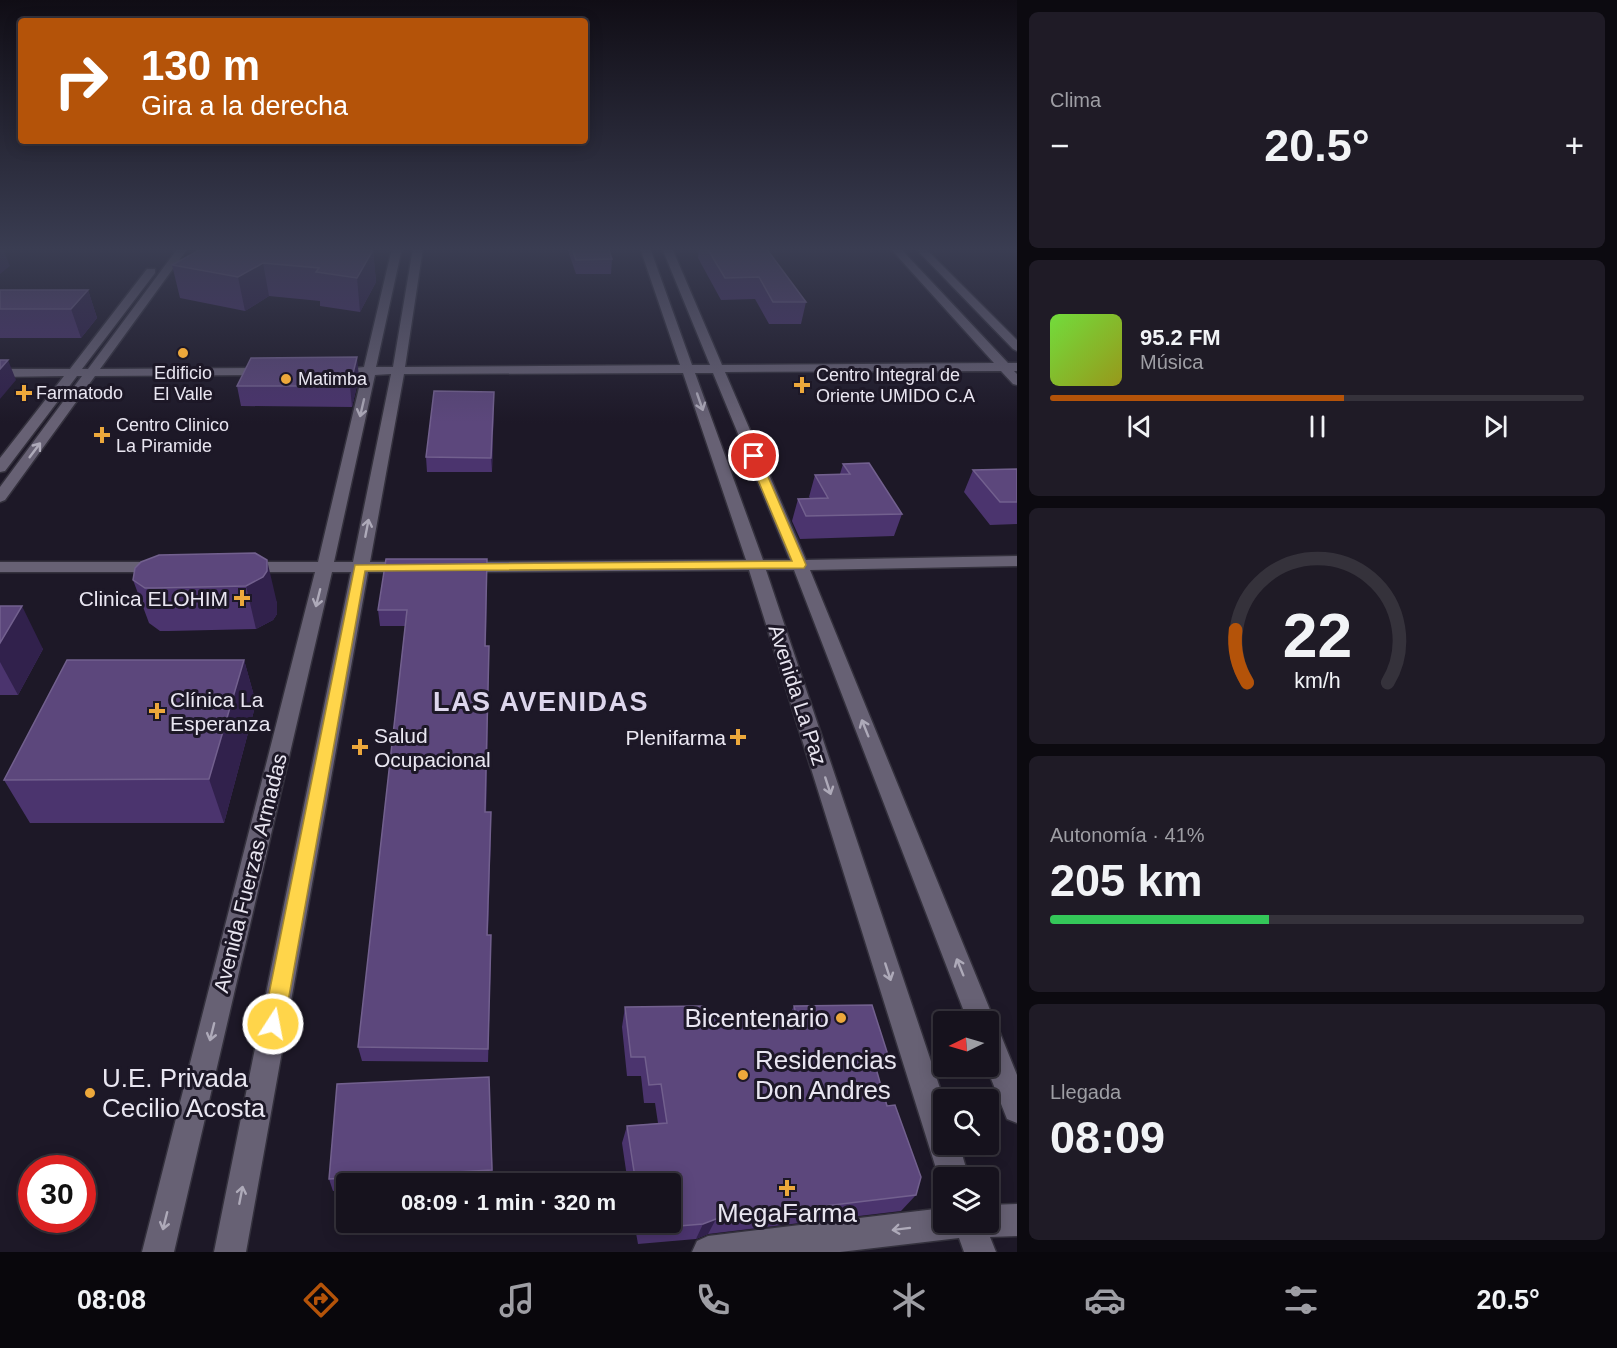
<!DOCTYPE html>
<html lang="es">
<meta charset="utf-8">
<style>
body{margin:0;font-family:Helvetica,sans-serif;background:#1f1b26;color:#f1f3f6;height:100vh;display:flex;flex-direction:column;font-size:22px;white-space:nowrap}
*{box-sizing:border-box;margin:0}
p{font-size:20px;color:#9e9ea4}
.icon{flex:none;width:33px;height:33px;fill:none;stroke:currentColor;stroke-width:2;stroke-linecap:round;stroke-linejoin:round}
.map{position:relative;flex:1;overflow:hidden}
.sheet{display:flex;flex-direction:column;gap:12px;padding:12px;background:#0c0a10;width:600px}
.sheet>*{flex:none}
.top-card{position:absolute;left:18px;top:18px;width:570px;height:126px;border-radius:6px;box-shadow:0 3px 15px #0003,0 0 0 2px #35323b;background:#b45309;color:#fff;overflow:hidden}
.needle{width:39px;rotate:265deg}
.fabs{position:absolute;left:933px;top:1011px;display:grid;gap:12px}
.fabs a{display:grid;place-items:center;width:66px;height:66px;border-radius:6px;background:#16121d;box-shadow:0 3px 15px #0003,0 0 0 2px #35323b;font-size:30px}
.speed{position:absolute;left:18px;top:1155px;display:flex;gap:12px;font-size:30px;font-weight:700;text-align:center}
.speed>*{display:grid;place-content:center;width:78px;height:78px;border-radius:50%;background:#16121d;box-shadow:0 3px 15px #0003,0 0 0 2px #35323b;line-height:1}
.speed .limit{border:9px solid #d22;background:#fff;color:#111}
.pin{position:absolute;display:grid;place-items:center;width:51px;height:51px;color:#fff;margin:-26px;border:3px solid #fff;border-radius:50%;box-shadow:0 2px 6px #0007}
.me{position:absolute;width:66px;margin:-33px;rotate:11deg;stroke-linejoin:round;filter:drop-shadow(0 0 4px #0008)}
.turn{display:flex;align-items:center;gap:21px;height:126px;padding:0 24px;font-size:27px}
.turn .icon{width:78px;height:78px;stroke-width:2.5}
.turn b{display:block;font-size:42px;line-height:51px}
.big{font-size:45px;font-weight:700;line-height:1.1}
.sheet .card{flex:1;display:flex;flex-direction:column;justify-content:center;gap:9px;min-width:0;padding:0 21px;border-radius:9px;background:#1f1b26}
.sheet .dial{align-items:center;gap:0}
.dial svg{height:156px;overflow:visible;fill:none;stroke:#35323b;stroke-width:7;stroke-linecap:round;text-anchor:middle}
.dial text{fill:#f1f3f6;stroke:none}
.song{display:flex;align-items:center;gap:18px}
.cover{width:72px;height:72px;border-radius:9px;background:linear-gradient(135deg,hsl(100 70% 55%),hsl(60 70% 35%))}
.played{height:6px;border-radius:3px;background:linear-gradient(90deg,#b45309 55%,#35323b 55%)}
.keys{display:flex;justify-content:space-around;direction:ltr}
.heat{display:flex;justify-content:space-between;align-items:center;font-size:33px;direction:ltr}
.charge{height:9px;border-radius:4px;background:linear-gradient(90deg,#34c759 41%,#35323b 0)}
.trip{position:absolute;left:336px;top:1173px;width:345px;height:60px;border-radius:6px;background:#16121d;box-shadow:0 3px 15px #0003,0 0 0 2px #35323b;font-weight:700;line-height:60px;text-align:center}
.tabs{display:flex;height:96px;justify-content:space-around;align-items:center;background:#09070c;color:#9e9ea4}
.tabs .icon{width:42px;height:42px}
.tabs .on{color:#b45309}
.tabs b{font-size:27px;color:#f1f3f6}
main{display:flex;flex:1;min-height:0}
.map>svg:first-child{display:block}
</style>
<main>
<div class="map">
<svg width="1017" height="1252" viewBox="0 0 1017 1252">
<rect width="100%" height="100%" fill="#1d1827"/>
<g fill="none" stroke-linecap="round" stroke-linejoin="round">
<defs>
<path id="minor" d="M178 248H188L100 369 268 368 274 372 272 375 95 376 5 500 0 502V487L82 376H77L5 471 0 472V458L64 376 0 377V369H70L147 269H155V273L82 369H88Z
M392 248H402L376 367H393L413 248H423L405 367 680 365 640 248H650L692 365H710L662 248H672L722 365 994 363 890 248H900L1008 363H1017V371H1014L1017 374V385L1013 384 1001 371 725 372 806 560 1017 556V566L810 570 995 1022 993 1027 998 1028 1017 1075V1123L1007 1119 986 1066H988V1022H968L794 570H766L944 1100V1144H959L969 1178H944V1189L939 1178 749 570 464 572 458 571 456 567 458 563 464 562 746 560 683 373 404 374 370 562H409L415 563 417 567 415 571 409 572H368L246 1252H214L351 572H332L174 1252H142L315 572H245L239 571 237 567 239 563 245 562H318L362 375 353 371 355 368 364 367ZM695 373H713L790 560H763ZM391 374 353 562H334L375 375Z
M915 248H925L1017 340V351L1013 349Z
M0 562H160L166 563 168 567 166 571 160 572H0Z
M1017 1204V1236L990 1237 996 1252H964L959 1238 840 1252H692L697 1241 708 1236 944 1208V1222H988V1205Z"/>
</defs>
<use href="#minor" stroke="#34313d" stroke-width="3"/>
<use href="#minor" fill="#676174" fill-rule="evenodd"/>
</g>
<path fill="#4b346e" d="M567 248H623V250H609L612 259 611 274H576Z
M699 248H766L806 302 801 324H769L755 299 721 300 698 258Z
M373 250 376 282 360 312 320 306V301L269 296 245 311 180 298 172 265Z
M0 290H88L97 318 81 338H0Z
M359 377 352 407 241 406 237 386Z
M494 392 492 472H427L426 457Z
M843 464 902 514 894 536 800 539 792 521 798 499 810 498 809 497 815 475 840 474Z
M1017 469V524L990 525 964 492 973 470Z
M255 553 277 603V614L273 620 256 629 169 631H160L149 623 133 580Z
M487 575 486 646 489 662 486 812H491V828L488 935H491V950L488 1062 362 1061 358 1047 405 626H380L378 610Z
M0 606 43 649 18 695H0Z
M244 660 256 703 224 823H30L4 780Z
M794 1006 888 1055 877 1072 916 1195 901 1211 708 1234 696 1239 638 1244 634 1222H670V1184H628L622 1143 627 1126 658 1123 655 1103H644L641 1076H627L622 1027 625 1007 705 1016 790 1014Z
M489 1077 493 1182 464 1184H346V1190L333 1191 329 1179Z"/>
<path fill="#31214c" d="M0 248H3L10 266 0 274Z
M373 250 376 282 360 312 357 278Z
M263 263 269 296 245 311 238 277Z
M88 290 97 318 81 338 71 309Z
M357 357 359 377 352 407 350 386Z
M8 360 16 380 0 399V369Z
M494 392V405L492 472 491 458Z
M487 559V575L485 662V646Z
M267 560 277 603V614L273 620 256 629 246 586Z
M22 606 43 649 18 695 0 662V643Z
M489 646V662L486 828 485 812Z
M244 660 256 703 224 823 209 779Z
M491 812V828L487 950V935Z
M491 935V950L488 1062V1049Z
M716 1219 708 1234 696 1239 703 1224Z"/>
<path fill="#5c477c" stroke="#72608e" stroke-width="1.5" d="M203 248H325L373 250 357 278 316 272 319 268 263 263 238 277 172 265Z
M572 248H608L612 259 576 260Z
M707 248H766L806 302H773L759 277 725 278Z
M0 290H88L71 309H0Z
M357 357 350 386H237L251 358Z
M0 360H8L0 369Z
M434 391 494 392 491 458 426 457Z
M869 463 902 514 806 516 798 499 828 498 815 475 850 474 843 464Z
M1017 469V502H1000L973 470Z
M255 553 267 560V571L263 577 246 586 154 588H145L133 580 135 568 141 562 159 555Z
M386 559H487L485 646H489L485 812H491L487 935H491L488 1049 358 1047 407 610H378Z
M0 606H22L0 643Z
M67 660H244L209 779 4 780Z
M872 1005 888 1055H872L887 1106 895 1105 921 1177 916 1195 716 1219 703 1224 643 1229 642 1222H670V1184H636L627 1126 667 1123 661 1084 649 1085 645 1057H631L625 1007 703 1006 705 1016 796 1014 794 1006Z
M489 1077 492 1170 329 1179 337 1084Z"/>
<defs><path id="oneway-shaft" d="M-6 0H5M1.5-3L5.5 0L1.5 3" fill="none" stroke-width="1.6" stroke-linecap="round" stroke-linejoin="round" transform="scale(1.5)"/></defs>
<g stroke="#aeaab9">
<use href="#oneway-shaft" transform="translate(700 402) rotate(71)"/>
<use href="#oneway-shaft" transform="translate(362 408) rotate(103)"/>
<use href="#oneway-shaft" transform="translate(35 450) rotate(-53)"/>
<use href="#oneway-shaft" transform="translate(367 528) rotate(-79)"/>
<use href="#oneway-shaft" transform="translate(318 598) rotate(104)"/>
<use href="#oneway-shaft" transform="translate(865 728) rotate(-112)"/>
<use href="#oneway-shaft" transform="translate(828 786) rotate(72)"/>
<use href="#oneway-shaft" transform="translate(960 967) rotate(-112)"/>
<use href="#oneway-shaft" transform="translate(888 972) rotate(72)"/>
<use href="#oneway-shaft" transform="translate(212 1032) rotate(104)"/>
<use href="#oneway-shaft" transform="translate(241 1195) rotate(-79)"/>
<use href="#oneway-shaft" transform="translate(165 1221) rotate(104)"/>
<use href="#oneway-shaft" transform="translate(901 1229) rotate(173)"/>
</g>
<linearGradient id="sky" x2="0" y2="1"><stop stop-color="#100d15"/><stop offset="0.59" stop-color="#3a3d52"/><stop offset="1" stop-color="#3a3d52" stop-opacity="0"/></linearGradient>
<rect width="1017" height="423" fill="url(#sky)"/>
<path fill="#ffd54a" stroke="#a68a30" stroke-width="1.5" d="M754 453 759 456 806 565 804 568 365 571 284 1024 281 1031 273 1034 266 1031 263 1024 355 565 792 561 748 456Z"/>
<g fill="#eda83b" stroke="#1d1827" stroke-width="2">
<circle cx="183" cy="353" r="6"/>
<circle cx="286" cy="379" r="6"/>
<path d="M799 376h6v6h6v6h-6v6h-6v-6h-6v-6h6z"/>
<path d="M21 384h6v6h6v6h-6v6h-6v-6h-6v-6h6z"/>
<path d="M99 426h6v6h6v6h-6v6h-6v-6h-6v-6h6z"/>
<path d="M239 589h6v6h6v6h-6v6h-6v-6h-6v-6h6z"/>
<path d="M154 702h6v6h6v6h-6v6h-6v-6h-6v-6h6z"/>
<path d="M735 728h6v6h6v6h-6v6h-6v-6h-6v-6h6z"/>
<path d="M357 738h6v6h6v6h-6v6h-6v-6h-6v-6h6z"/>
<circle cx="841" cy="1018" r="6"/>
<circle cx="743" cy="1075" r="6"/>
<circle cx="90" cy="1093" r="6"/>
<path d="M784 1179h6v6h6v6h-6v6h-6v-6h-6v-6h6z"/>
</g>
<g text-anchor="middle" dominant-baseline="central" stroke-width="6" stroke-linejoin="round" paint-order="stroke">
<g font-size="18" fill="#e9e6f1" stroke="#1d1827" text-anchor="start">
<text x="183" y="373" text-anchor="middle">Edificio<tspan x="183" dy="21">El Valle</tspan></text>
<text x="816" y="375">Centro Integral de<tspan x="816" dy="21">Oriente UMIDO C.A</tspan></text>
<text x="298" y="379">Matimba</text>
<text x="36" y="393">Farmatodo</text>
<text x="116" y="425">Centro Clinico<tspan x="116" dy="21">La Piramide</tspan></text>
</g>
<g font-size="21" fill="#e9e6f1" stroke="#1d1827" text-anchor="end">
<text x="228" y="598">Clinica ELOHIM</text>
<text x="170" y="699" text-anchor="start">Clínica La<tspan x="170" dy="24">Esperanza</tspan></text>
<text x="374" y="735" text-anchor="start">Salud<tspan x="374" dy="24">Ocupacional</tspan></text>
<text x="726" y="737">Plenifarma</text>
</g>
<g font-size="21" fill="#e9e6f1" stroke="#1d1827">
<text transform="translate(798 695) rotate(72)">Avenida La Paz</text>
<text transform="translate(250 873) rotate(-76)">Avenida Fuerzas Armadas</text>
</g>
<g font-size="26" fill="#e9e6f1" stroke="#1d1827" text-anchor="start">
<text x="829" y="1018" text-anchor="end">Bicentenario</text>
<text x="755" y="1060">Residencias<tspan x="755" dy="30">Don Andres</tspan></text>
<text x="102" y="1078">U.E. Privada<tspan x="102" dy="30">Cecilio Acosta</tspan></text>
<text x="787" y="1213" text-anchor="middle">MegaFarma</text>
</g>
<g font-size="27" font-weight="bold" letter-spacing="1.5" fill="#ddd6ec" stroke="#1d1827">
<text x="541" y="702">LAS AVENIDAS</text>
</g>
</g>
</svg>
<div class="fabs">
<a><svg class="needle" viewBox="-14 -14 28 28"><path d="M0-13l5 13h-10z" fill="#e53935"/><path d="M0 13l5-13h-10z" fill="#9e9ea4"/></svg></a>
<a><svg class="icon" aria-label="search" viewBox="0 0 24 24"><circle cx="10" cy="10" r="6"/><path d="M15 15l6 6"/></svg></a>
<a><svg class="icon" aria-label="layers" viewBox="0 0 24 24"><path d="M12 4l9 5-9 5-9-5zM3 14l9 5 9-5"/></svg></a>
</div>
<div class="speed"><div class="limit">30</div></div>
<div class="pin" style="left:754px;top:456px;background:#d93025"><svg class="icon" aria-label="arrive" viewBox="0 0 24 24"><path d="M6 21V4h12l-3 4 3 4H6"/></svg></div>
<svg class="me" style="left:273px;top:1024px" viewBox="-20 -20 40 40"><circle r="17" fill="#ffd54a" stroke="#fff" stroke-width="3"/><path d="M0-11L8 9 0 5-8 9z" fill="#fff"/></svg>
<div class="trip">08:09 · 1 min · 320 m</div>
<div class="top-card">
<div class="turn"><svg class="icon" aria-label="right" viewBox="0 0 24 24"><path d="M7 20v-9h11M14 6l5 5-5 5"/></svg><div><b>130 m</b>Gira a la derecha</div></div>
</div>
</div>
<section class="sheet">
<div class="card"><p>Clima</p>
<div class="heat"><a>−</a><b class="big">20.5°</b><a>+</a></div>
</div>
<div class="card">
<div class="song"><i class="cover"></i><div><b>95.2 FM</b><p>Música</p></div></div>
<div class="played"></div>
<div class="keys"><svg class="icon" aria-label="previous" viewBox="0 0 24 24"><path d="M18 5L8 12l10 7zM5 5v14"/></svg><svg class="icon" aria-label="pause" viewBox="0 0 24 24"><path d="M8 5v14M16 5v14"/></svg><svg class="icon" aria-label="next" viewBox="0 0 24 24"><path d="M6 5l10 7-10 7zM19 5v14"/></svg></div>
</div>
<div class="card dial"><svg viewBox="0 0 100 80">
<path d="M14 69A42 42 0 1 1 86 69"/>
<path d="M14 69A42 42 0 0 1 8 42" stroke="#b45309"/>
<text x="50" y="56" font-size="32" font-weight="700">22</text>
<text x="50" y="72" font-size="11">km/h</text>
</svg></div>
<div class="card"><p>Autonomía · 41%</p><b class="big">205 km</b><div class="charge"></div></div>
<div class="card"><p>Llegada</p><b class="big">08:09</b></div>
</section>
</main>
<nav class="tabs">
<b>08:08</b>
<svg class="icon on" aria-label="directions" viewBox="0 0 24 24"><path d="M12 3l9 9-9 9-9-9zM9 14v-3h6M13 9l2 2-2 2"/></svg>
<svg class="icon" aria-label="music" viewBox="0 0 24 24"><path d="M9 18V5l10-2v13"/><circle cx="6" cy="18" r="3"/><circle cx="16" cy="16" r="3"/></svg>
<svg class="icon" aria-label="phone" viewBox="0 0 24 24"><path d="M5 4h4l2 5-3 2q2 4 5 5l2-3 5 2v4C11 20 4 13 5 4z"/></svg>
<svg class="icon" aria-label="climate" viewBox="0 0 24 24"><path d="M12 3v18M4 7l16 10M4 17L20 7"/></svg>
<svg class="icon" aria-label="car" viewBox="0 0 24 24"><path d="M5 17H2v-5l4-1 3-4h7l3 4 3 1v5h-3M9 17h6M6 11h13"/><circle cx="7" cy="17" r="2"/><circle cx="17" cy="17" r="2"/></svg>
<svg class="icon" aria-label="filters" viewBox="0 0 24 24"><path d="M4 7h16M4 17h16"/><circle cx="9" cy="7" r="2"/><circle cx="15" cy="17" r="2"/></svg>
<b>20.5°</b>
</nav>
